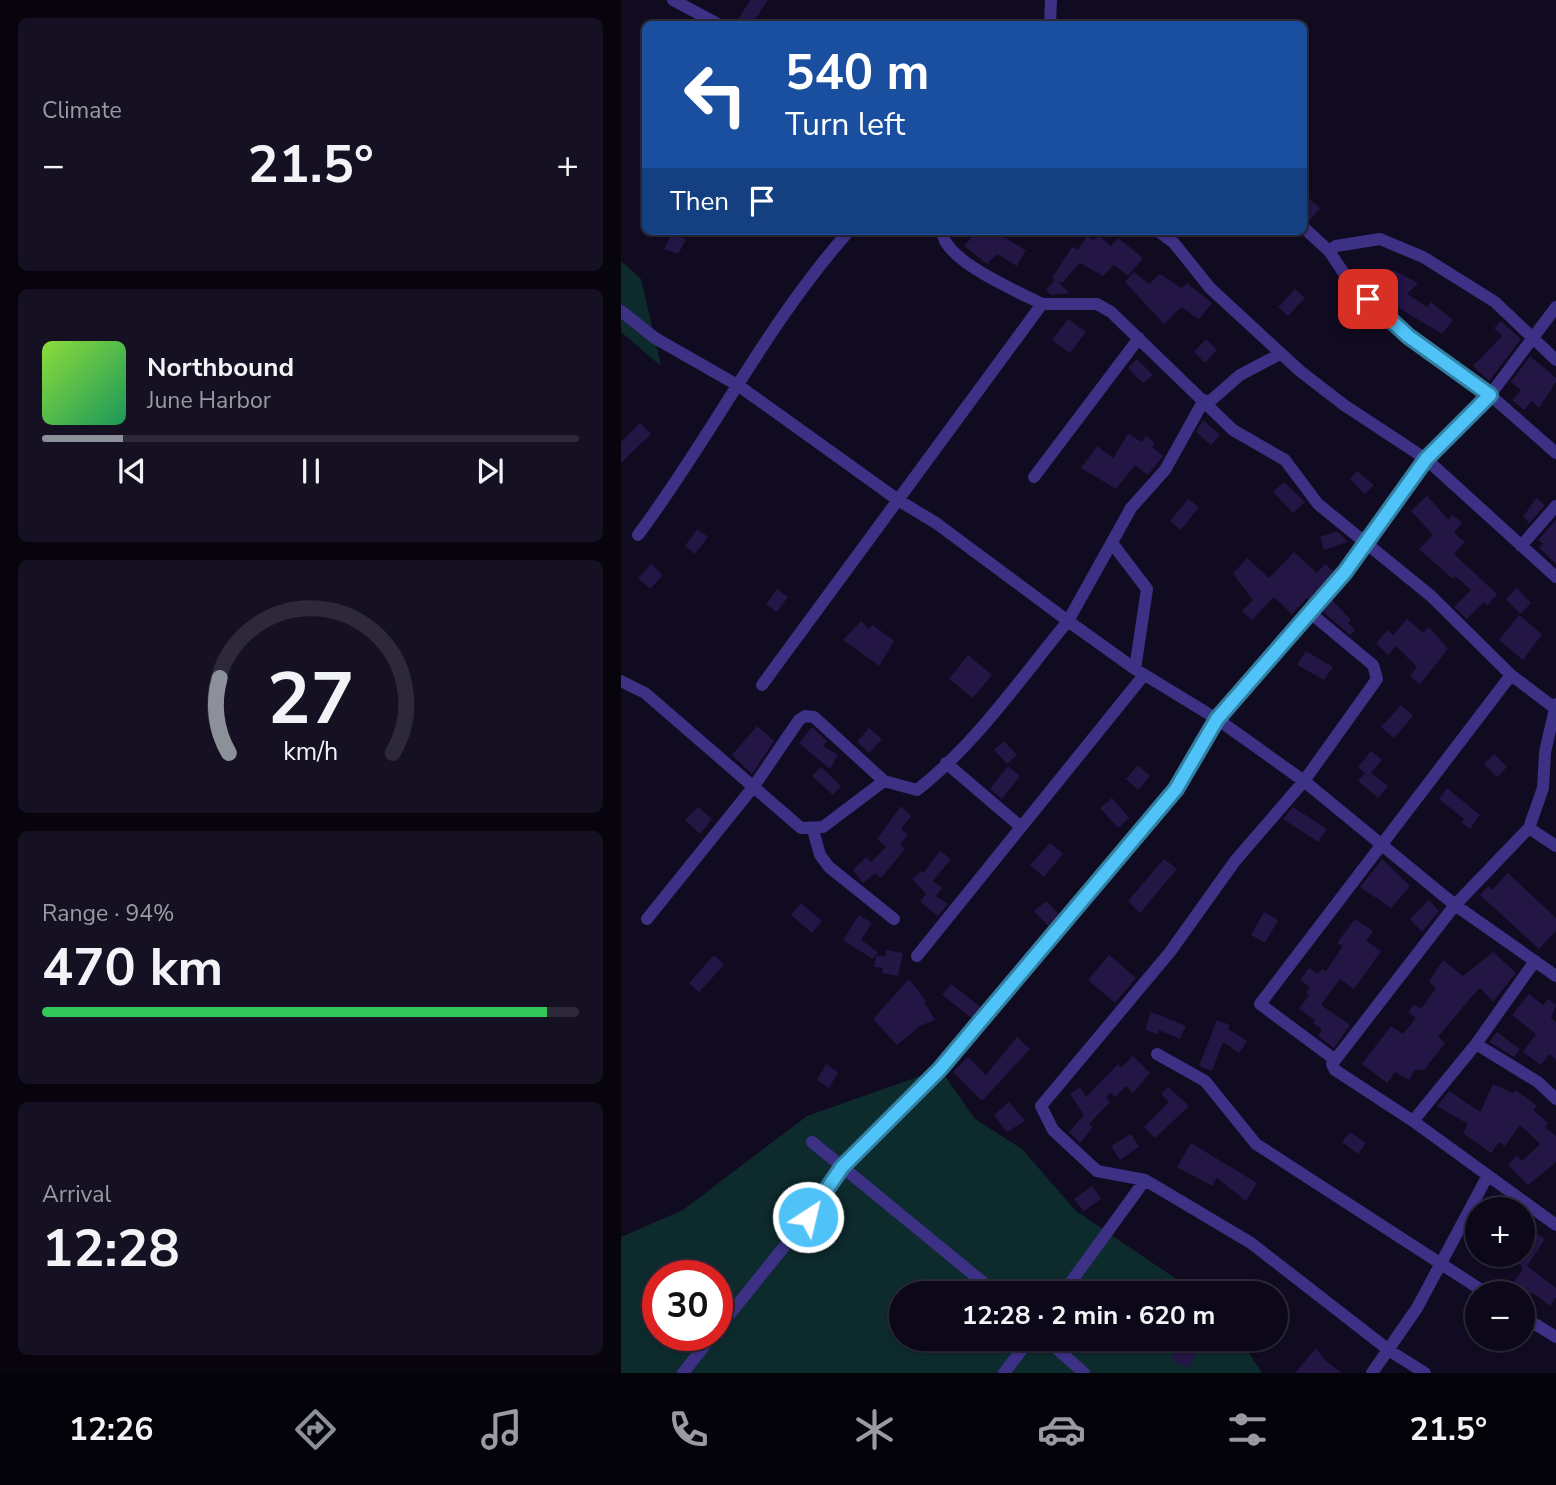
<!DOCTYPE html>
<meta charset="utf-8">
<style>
body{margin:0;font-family:"Nunito Sans",sans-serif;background:#161122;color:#f1f3f6;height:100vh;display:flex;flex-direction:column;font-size:26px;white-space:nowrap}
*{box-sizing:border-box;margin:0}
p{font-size:23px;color:#9a9aa2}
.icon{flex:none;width:38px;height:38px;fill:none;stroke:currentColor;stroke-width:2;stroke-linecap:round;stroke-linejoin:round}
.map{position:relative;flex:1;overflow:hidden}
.sheet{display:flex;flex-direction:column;gap:18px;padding:18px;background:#07040e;width:621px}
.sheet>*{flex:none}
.guide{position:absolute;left:21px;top:21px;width:665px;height:214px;border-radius:10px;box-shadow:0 2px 5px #0004,0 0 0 2px #2d2938;background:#1a4fa0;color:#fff;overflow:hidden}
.fabs{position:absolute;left:844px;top:1197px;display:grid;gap:14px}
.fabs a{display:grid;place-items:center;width:70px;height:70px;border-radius:50%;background:#0d0819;box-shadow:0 2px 5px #0004,0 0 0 2px #2d2938;font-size:35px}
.speed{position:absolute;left:21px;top:1260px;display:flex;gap:14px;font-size:35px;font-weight:700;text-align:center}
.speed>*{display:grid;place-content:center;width:91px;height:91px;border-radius:50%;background:#0d0819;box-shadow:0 2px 5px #0004,0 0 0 2px #2d2938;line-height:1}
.speed .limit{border:10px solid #d22;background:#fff;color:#111}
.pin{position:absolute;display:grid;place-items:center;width:60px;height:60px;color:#fff;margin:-30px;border-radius:14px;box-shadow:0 4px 10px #0006}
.me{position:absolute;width:77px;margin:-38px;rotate:35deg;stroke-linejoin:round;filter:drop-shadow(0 0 5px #0008)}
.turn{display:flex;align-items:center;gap:24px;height:147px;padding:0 28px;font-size:32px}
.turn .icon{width:91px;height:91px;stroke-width:2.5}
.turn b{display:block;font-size:49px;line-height:60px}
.then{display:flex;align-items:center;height:66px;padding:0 28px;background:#0003;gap:14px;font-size:26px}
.big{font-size:52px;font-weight:700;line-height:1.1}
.sheet .widget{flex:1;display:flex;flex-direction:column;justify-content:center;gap:10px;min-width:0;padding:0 24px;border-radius:10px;background:#161122}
.sheet .dial{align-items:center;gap:0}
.dial svg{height:182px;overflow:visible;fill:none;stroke:#2d2938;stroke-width:7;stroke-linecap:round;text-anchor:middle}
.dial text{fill:#f1f3f6;stroke:none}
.song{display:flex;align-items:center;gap:21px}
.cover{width:84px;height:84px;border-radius:10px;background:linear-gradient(135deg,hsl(90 70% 55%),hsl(150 70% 35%))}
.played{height:7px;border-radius:4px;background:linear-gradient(90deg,#8c9099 15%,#2d2938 15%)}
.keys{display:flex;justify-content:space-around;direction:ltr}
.heat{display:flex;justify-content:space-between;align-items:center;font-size:38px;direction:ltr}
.charge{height:10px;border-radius:5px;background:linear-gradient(90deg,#34c759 94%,#2d2938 0)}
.trip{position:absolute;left:268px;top:1281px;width:399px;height:70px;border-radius:35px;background:#0d0819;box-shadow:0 2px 5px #0004,0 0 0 2px #2d2938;font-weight:700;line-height:70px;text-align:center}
.dock{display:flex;height:112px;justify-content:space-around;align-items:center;background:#05030a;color:#9a9aa2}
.dock .icon{width:49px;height:49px}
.dock .active{color:#8c9099}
.dock b{font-size:32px;color:#f1f3f6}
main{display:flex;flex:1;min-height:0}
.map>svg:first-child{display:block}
</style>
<main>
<section class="sheet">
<div class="widget"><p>Climate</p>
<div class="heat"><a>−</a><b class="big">21.5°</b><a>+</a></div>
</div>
<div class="widget">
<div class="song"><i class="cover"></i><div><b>Northbound</b><p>June Harbor</p></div></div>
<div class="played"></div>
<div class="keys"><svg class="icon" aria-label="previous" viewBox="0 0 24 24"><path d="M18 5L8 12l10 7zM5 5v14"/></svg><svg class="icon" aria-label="pause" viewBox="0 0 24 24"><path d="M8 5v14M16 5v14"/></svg><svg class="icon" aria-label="next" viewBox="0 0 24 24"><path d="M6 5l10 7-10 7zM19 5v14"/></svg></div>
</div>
<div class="widget dial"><svg viewBox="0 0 100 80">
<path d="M14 69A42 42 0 1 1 86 69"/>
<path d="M14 69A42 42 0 0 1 10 36" stroke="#8c9099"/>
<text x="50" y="56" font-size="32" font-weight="700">27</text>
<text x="50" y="72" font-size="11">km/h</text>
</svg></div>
<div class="widget"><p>Range · 94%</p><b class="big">470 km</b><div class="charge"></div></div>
<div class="widget"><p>Arrival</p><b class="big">12:28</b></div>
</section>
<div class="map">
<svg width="935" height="1373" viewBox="0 0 935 1373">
<rect width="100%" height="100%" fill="#110b21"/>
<path fill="#0d2a2c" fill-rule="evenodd" d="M0 261 20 279 40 366 0 332Z
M319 1069 354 1119 401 1149 455 1211 576 1293H280V1339H619L641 1373H0V1237L62 1210 186 1116ZM37 1276H96V1335H37Z"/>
<path fill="#231544" d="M129 0H147L131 24H122L116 21Z
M682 193 699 208 688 221 682 218Z
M356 231H382L379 235 405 250 396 266 376 254 366 264 343 246Z
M52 232 65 240 57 254 43 249Z
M477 235 490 246 497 238 522 258 507 276 493 265 482 276 459 263 441 283 436 281 448 293 430 295 425 290 434 280 431 278 451 247 457 250 466 236 473 240Z
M773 270 797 283 786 294 806 307 810 302 832 320 821 334 755 294 763 282 766 284Z
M513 272 528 284 539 274 561 288 566 283 591 303 578 319 560 307 543 324 504 282Z
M674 289 684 298 667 316 657 307Z
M447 319 465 332 449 353 431 340Z
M880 321 900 339 868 381 852 366 881 336 873 328Z
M585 339 596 350 584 363 573 352Z
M909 356 935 378V382L918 408 911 401 903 410 891 400 900 390 890 382Z
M516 359 532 375 522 383 507 368Z
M582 420 599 435 590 445 575 432Z
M19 423 30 434 0 463V442Z
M507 434 521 442 525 436 534 443 531 447 542 456 527 475 514 465 495 489 460 468 476 446 492 458Z
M736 471 753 485 744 494 729 479Z
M663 482 684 502 672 513 652 492Z
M806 496 828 520 831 515 841 522 833 533 844 542 833 554 876 594 867 605 863 602 846 619 833 607 850 590 834 576 832 579 798 549 812 535 790 511Z
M915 498 924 505 904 528 908 521 902 517Z
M567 499 578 507 560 530 549 521Z
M935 520V564L918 548 922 544 917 540Z
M76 529 87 537 74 554 64 546Z
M716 531 727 542 703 550 699 537Z
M673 552 696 573 704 564 713 572 688 600 686 598 671 614 653 597 631 620 621 611 632 600 612 574 626 558 648 578Z
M30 564 42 575 29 589 17 578Z
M896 588 910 603 899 614 885 599Z
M156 589 167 597 156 612 145 604Z
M711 600 730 620 727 623 734 630 729 635 701 611Z
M898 615 921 634 902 660 878 640Z
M786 619 802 633 808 627 827 649 799 684 789 676 796 667 775 646 767 655 755 643 767 630 772 635Z
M240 621 248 629 252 625 273 641 258 666 222 640Z
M685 651 712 667 703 680 676 665Z
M347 655 371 675 352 698 328 679Z
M780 705 792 716 773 738 760 727Z
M136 726 153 741 131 774 111 755Z
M191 727 206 741 202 746 217 755 209 769 178 743Z
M248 728 261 739 248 753 236 742Z
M383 741 396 755 386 764 373 750Z
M750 751 761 760 750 773 767 786 757 798 737 781 744 773 737 767Z
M873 754 886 767 876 777 863 764Z
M517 765 529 776 517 790 505 779Z
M387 766 399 776 381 799 369 789Z
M200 767 220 786 212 795 191 776Z
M826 788 859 815 849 829 840 822 843 819 818 799Z
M491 798 508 818 497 828 479 808Z
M280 806 290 816 280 829 287 835 279 844 284 849 260 878 254 873 242 883 232 870 245 857 250 862 265 847 256 839Z
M77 807 91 819 79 834 64 820Z
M672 807 706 829 697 842 662 819Z
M429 843 442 854 423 877 409 865Z
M319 851 330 859 312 881 321 888 315 896 327 904 317 916 299 902 305 894 291 879 300 871 302 873Z
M543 859 556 869 519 913 507 901Z
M761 859 789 886 770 908 739 887Z
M887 873 935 918V931L918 949 859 895 867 886 871 890Z
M808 900 818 911 801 932 789 919Z
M425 901 438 914 427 926 413 911Z
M180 903 201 921 191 933 170 915Z
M643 912 657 920 644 943 630 935Z
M238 915 251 923 240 940 257 952 252 959 222 940Z
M734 919 752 931 745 941 760 951 733 989 719 979 700 1005 729 1025 713 1048 697 1036 701 1029 692 1023 694 1020 678 1009 688 995 685 992 689 987 679 980 688 968 697 974 701 969 705 971 722 946 716 943Z
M265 950 282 953 277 976 261 973 262 968 253 967 255 955 264 957Z
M872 952 895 973 872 1002 859 988 852 995 817 1037 824 1043 803 1070H794L788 1080 774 1072 766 1083 741 1064 770 1026 782 1034 795 1018 787 1012 793 1004 800 1009 815 988 808 982 822 960 842 976Z
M93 955 103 965 78 992 68 983Z
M488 955 515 978 494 1003 467 980Z
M288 979 305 1001 303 1002 314 1020 299 1026 276 1045 252 1019Z
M330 984 360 1007 351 1018 321 995Z
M908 994 922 1005 927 999 935 1005 930 1018 935 1022V1060L928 1054 920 1065 902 1052 915 1034 891 1015Z
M530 1012 565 1026 559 1039 538 1030 537 1034 524 1030Z
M596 1020 609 1025 607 1029 626 1041 618 1053 602 1042 591 1071 578 1066Z
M876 1032 899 1049 893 1057 868 1042Z
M396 1037 409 1049 361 1101 332 1072 347 1057 365 1075Z
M512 1056 529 1073 512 1093 505 1086 494 1097 490 1093 485 1097 489 1102 468 1124 472 1127 459 1143 448 1132 463 1115 449 1094 459 1087 465 1097 497 1064 500 1068Z
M205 1064 217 1072 208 1088 196 1080Z
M872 1084 892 1093 895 1090 916 1106 912 1110 927 1123 924 1127 935 1136V1162L907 1185 887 1165 896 1156 901 1161 919 1144 899 1125 884 1146 878 1142 870 1153 842 1133 847 1124 816 1106 828 1091 859 1112Z
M547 1087 568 1106 534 1138 523 1127 548 1102 540 1094Z
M388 1102 404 1121 386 1132 373 1115Z
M729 1132 745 1143 737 1154 721 1142Z
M510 1134 518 1147 499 1160 490 1146Z
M570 1143 636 1183 625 1201 596 1178 591 1186 556 1167Z
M471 1186 480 1199 463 1211 453 1199Z
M901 1224 924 1239 906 1266 935 1288V1297L929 1306 912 1293H885L901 1270V1266L884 1255H901Z
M557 1345 574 1354 567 1368 550 1359Z
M695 1348 704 1360 721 1373H674Z"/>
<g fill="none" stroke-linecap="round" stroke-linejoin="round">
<path stroke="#3c3185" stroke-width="12" d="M52 0 97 24
M429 24 430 0
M682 227 708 251 728 281 787 336 869 395 935 453
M321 231C323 261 396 291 421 304
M537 231 553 243 589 288 679 371 723 405 805 459 935 577
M708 251 715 246 759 239 802 257 874 302 935 360
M0 311 34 338 118 386 277 500 315 523 447 621C400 678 354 745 296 790L263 781 202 827 180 828 24 693 0 681
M587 403 619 375 659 354
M413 477 518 338
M17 535C91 436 146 323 228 231
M491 543 526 589 514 669 596 719 683 781 834 905 935 976
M900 546 935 506
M514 669 447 621 510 508 544 470 583 400
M141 685 421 304H476L490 312 612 430 664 460 697 504 810 596 890 675 935 709
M325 763 400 827
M908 828 922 788 924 752 935 704
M192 830 199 855 208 867 273 919
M935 846 908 828 834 905 711 1064 714 1070 792 1121 935 1225
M26 919 133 786 178 720 184 716 193 717 263 781
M296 956 523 675
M855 1044 917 1082 935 1099
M536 1054 584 1081 635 1144 865 1293
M713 1059 639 1004 890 675
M792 1121 855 1044 914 961
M191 1142 375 1293
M524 1180 476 1171 432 1130 420 1106 549 952 614 861 683 781 756 679 752 665 687 611
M442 1293 524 1180 630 1243 769 1351 804 1373
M901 1316 935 1337
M96 1330 187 1217 221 1167 319 1069 556 789 596 719 724 572 805 459 869 395 935 307
M425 1339 463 1373
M62 1373 92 1335
M383 1373 409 1339
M751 1373 796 1308 866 1177"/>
</g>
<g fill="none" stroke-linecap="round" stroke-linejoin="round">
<defs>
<path id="route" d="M187 1217 221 1167 319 1069 555 789 596 719 724 572 805 459 869 395 787 336 747 299"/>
</defs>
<use href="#route" stroke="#337fa1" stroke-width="18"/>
<use href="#route" stroke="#4fc3f7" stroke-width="12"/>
</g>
</svg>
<div class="fabs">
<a>+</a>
<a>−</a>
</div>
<div class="speed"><div class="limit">30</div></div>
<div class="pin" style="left:747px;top:299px;background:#d93025"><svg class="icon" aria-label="arrive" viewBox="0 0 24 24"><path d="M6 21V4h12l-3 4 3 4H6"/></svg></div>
<svg class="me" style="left:187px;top:1217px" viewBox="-20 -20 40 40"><circle r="17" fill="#4fc3f7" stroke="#fff" stroke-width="3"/><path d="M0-11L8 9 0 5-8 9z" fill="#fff"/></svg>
<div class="trip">12:28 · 2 min · 620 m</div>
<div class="guide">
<div class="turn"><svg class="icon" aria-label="left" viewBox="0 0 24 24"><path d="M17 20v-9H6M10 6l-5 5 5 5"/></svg><div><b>540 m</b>Turn left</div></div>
<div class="then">Then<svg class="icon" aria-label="arrive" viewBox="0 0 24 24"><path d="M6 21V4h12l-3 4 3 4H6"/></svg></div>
</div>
</div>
</main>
<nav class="dock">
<b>12:26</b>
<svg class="icon active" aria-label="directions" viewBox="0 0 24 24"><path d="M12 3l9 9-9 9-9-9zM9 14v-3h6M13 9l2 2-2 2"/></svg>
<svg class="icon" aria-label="music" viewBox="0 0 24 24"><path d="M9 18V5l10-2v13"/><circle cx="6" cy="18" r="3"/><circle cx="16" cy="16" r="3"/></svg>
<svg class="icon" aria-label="phone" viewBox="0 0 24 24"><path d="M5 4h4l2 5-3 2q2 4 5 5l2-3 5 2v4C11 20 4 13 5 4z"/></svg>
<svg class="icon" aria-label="climate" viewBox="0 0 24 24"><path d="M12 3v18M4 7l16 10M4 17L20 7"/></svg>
<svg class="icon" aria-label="car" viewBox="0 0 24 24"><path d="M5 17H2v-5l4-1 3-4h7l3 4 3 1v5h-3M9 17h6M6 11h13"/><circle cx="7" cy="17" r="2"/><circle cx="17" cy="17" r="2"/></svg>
<svg class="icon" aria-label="filters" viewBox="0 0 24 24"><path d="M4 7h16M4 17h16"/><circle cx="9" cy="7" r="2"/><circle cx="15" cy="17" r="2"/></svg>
<b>21.5°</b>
</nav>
